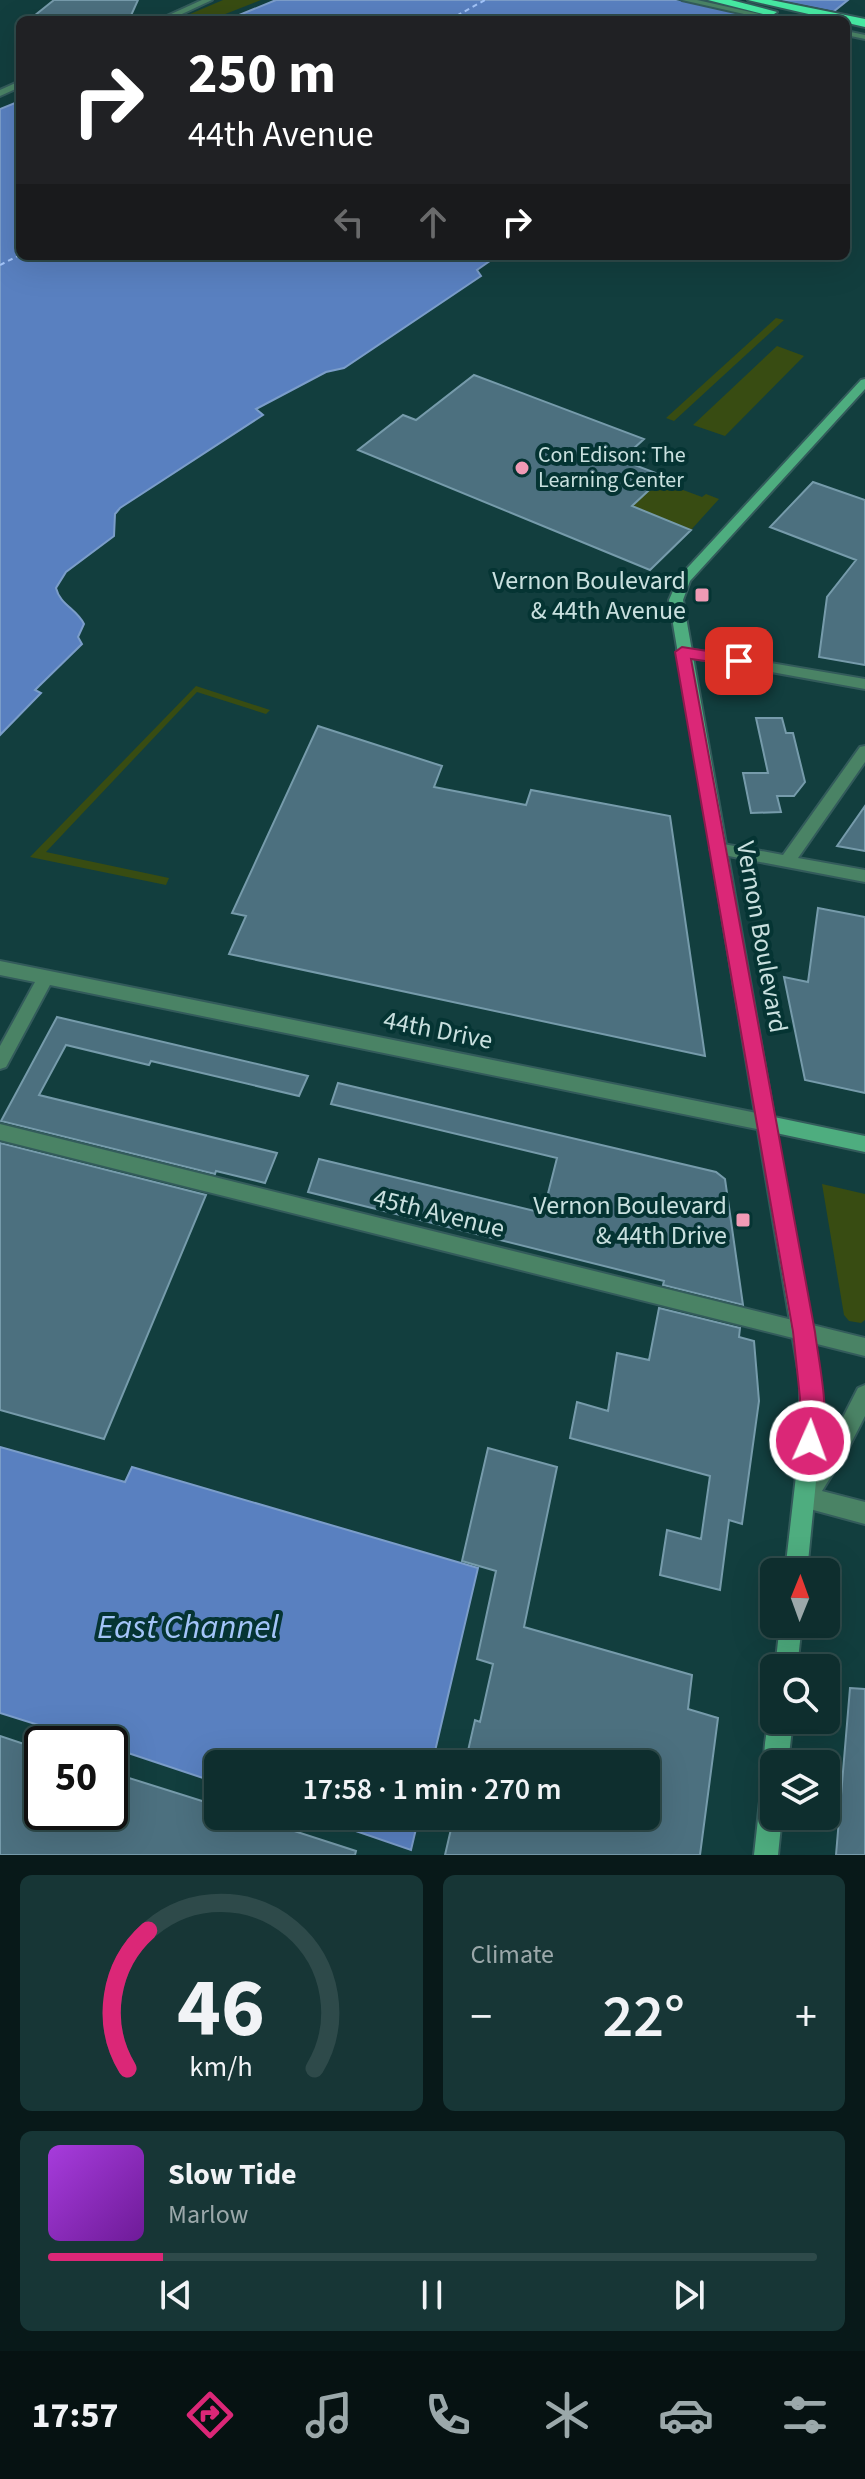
<!DOCTYPE html>
<meta charset="utf-8">
<style>
body{margin:0;font-family:"Source Sans 3",sans-serif;background:#173636;color:#f1f3f6;height:100vh;display:flex;flex-direction:column;font-size:30px;white-space:nowrap}
*{box-sizing:border-box;margin:0}
p{font-size:26px;color:#9ba8aa}
.icon{flex:none;width:44px;height:44px;fill:none;stroke:currentColor;stroke-width:2;stroke-linecap:round;stroke-linejoin:round}
.map{position:relative;height:1855px;overflow:hidden}
.sheet{display:flex;flex-direction:column;gap:20px;padding:20px;background:#081919;flex:1}
.sheet>*{flex:none}
.banner{position:absolute;left:16px;top:16px;width:834px;height:244px;border-radius:12px;box-shadow:0 8px 32px #0002,0 0 0 2px #2e4a4a;background:#202124;color:#fff;overflow:hidden}
.needle{width:52px;rotate:1deg}
.fabs{position:absolute;left:760px;top:1558px;display:grid;gap:16px}
.fabs a{display:grid;place-items:center;width:80px;height:80px;border-radius:12px;background:#0e2e2e;box-shadow:0 8px 32px #0002,0 0 0 2px #2e4a4a;font-size:40px}
.speed{position:absolute;left:24px;top:1726px;display:flex;gap:16px;font-size:40px;font-weight:700;text-align:center}
.speed>*{display:grid;place-content:center;width:104px;height:104px;border-radius:50%;background:#0e2e2e;box-shadow:0 8px 32px #0002,0 0 0 2px #2e4a4a;line-height:1}
.speed .limit{border:4px solid #111;border-radius:12px;background:#fff;color:#111}
.pin{position:absolute;display:grid;place-items:center;width:68px;height:68px;color:#fff;margin:-34px;border-radius:16px;box-shadow:0 4px 12px #0006}
.me{position:absolute;width:88px;margin:-44px;rotate:2deg;stroke-linejoin:round;filter:drop-shadow(0 0 6px #0008)}
.turn{display:flex;align-items:center;gap:28px;height:168px;padding:0 40px;font-size:36px}
.turn .icon{width:104px;height:104px;stroke-width:2.5}
.turn b{display:block;font-size:56px;line-height:68px}
.lanes{display:flex;align-items:center;height:76px;padding:0 40px;background:#0003;justify-content:center;gap:40px;direction:ltr}
.lanes .off{opacity:.35}
.big{font-size:60px;font-weight:600;line-height:1.1}
.sheet .card{flex:1;display:flex;flex-direction:column;justify-content:center;gap:12px;min-width:0;padding:0 28px;border-radius:12px;background:#173636}
.sheet .dial{align-items:center;gap:0}
.dial svg{height:208px;overflow:visible;fill:none;stroke:#2e4a4a;stroke-width:7;stroke-linecap:round;text-anchor:middle}
.dial text{fill:#f1f3f6;stroke:none}
.song{display:flex;align-items:center;gap:24px}
.cover{width:96px;height:96px;border-radius:12px;background:linear-gradient(135deg,hsl(280 70% 55%),hsl(280 70% 35%))}
.played{height:8px;border-radius:4px;background:linear-gradient(90deg,#db2777 15%,#2e4a4a 15%)}
.keys{display:flex;justify-content:space-around;direction:ltr}
.heat{display:flex;justify-content:space-between;align-items:center;font-size:44px;direction:ltr}
.sheet .tiles{flex:1;display:grid;gap:20px;grid-template-columns:1fr 1fr}
.card:last-child{grid-column:span 2}
.trip{position:absolute;left:204px;top:1750px;width:456px;height:80px;border-radius:12px;background:#0e2e2e;box-shadow:0 8px 32px #0002,0 0 0 2px #2e4a4a;font-weight:600;line-height:80px;text-align:center}
.tabs{display:flex;height:128px;justify-content:space-around;align-items:center;background:#061212;color:#9ba8aa}
.tabs .icon{width:56px;height:56px}
.tabs .active{color:#db2777}
.tabs b{font-size:36px;color:#f1f3f6}
.map>svg:first-child{display:block}
</style>
<div class="map">
<svg width="865" height="1855" viewBox="0 0 865 1855">
<rect width="100%" height="100%" fill="#123e3e"/>
<path fill="#384c12" d="M223 0H261L210 20H176Z
M776 318 784 320 674 421 666 418Z
M777 346 804 356 725 436 693 425Z
M659 481 702 497 706 494 719 499 691 530 632 506Z
M196 686 270 710 266 714 197 692 46 852 169 878 166 885 30 857Z
M822 1184 865 1194V1320L861 1323 849 1321 844 1315Z"/>
<path fill="#5980c0" stroke="#7b9dc9" stroke-width="2" d="M276 0H848L823 20H227Z
M20 101V256H497L477 270 481 276 344 368 326 372 256 409 263 415 120 508 115 514 114 536 66 572 56 588C60 605 77 609 84 624L78 637 82 644 35 690 41 693 0 735V109Z
M0 1447 125 1482 132 1467 478 1568 432 1764H218V1783L110 1747V1744H99L0 1713Z
M312 1816H419L411 1850Z"/>
<path fill="#123e3e" d="M676 0H778L839 12 829 20H771Z"/>
<g fill="none" stroke-linecap="round" stroke-linejoin="round">
<path stroke="#a3c4f8" stroke-width="2" stroke-dasharray="5 4" stroke-linecap="butt" d="M449 20 485 0
M0 265 20 255"/>
</g>
<path fill="#4c707f" stroke="#769bab" stroke-width="2" d="M54 0H138L129 20H29Z
M474 375 644 439 621 460 664 476 632 506 691 530 650 570 358 450 403 415 416 420Z
M813 482 865 500V665L819 657 827 597 856 560 770 527Z
M756 718H782L786 733H793L805 782 794 796H777L781 812 751 813 743 773H768Z
M318 726 442 766 434 787 526 805 531 790 670 816 705 1056 229 954 246 916 232 913Z
M865 806V851L837 846Z
M818 908 865 917V1093L805 1080 784 977 808 982Z
M57 1017 308 1076 299 1096 151 1061 149 1065 66 1045 39 1095 277 1153 265 1183 216 1171 215 1174 1 1121Z
M338 1083 716 1172 725 1179 743 1305 663 1285 664 1281 308 1192 319 1159 543 1213 557 1158 331 1104Z
M0 1143 206 1195 104 1439 0 1410Z
M659 1308 740 1328 739 1337 754 1341 759 1401 742 1524 729 1520 720 1590 660 1575 667 1530 701 1539 710 1476 570 1438 577 1402 608 1411 617 1353 649 1360Z
M488 1448 557 1467 524 1627 692 1675 688 1709 718 1718 700 1855H445L454 1816H646V1764H465L475 1720 480 1722 493 1664 477 1659 496 1571 462 1561Z
M850 1688 865 1689V1855H836Z
M0 1736 42 1750V1812H110V1772L218 1806V1816H248L356 1851 355 1855H0Z"/>
<g fill="none" stroke-linecap="round" stroke-linejoin="round">
<defs>
<path id="street" d="M202 0H212L169 20H158Z
M682 0H697L786 20H771Z
M846 31 865 35V39L846 35Z
M20 81V87L0 96V90Z
M682 648 865 679V689L677 655V649Z
M865 746V762L798 858 865 870V882L713 853 710 849 713 845 718 843 783 855 860 747Z
M0 961 767 1115 773 1118 776 1123 773 1128 767 1131 50 985 6 1067 0 1069V1046L35 982 0 975Z
M0 1124 865 1338V1356L0 1140Z
M865 1385V1416L848 1449 822 1491 865 1502V1524L806 1508 799 1504 795 1497 834 1435 858 1388Z"/>
<path id="secondary" d="M865 379V389L690 581 683 600 774 1117 865 1136V1152L776 1133 820 1381V1441L807 1572H785L800 1441V1381L669 600 679 577 861 380Z
M780 1624H802L797 1668H775Z
M774 1711V1720H793L788 1764H774V1816H782L778 1855H754L762 1783 766 1775 769 1773C760 1760 766 1726 774 1711Z"/>
<path id="highway" d="M708 0H731L777 12 771 16Z
M748 0H771L865 19V27Z"/>
</defs>
<use href="#street" stroke="#335b5b" stroke-width="4"/>
<use href="#secondary" stroke="#335b5b" stroke-width="4"/>
<use href="#highway" stroke="#335b5b" stroke-width="4"/>
<use href="#street" fill="#4a8365" fill-rule="evenodd"/>
<use href="#secondary" fill="#4ead7f" fill-rule="evenodd"/>
<use href="#highway" fill="#47eaa3" fill-rule="evenodd"/>
</g>
<path fill="#db2777" stroke="#8e194d" stroke-width="2" d="M682 647 739 656 746 661 739 666 691 659 815 1332C819 1365 832 1418 819 1449L810 1453 802 1449 799 1441 800 1398 793 1332 675 652Z"/>
<g fill="#f09ab5" stroke="#053433" stroke-width="3">
<circle cx="522" cy="468" r="8"/>
<rect x="694" y="587" width="16" height="16" rx="4"/>
<rect x="735" y="1212" width="16" height="16" rx="4"/>
</g>
<g text-anchor="middle" dominant-baseline="central" stroke-width="8" stroke-linejoin="round" paint-order="stroke">
<g font-size="22" fill="#c9e0df" stroke="#053433" text-anchor="start">
<text x="538" y="455">Con Edison: The<tspan x="538" dy="25">Learning Center</tspan></text>
</g>
<g font-size="26" fill="#c9e0df" stroke="#053433" text-anchor="end">
<text x="686" y="580">Vernon Boulevard<tspan x="686" dy="30">&amp; 44th Avenue</tspan></text>
<text x="727" y="1205">Vernon Boulevard<tspan x="727" dy="30">&amp; 44th Drive</tspan></text>
</g>
<g font-size="26" fill="#c9e0df" stroke="#053433">
<text transform="translate(762 937) rotate(80)">Vernon Boulevard</text>
<text transform="translate(438 1030) rotate(11)">44th Drive</text>
<text transform="translate(439 1213) rotate(14)">45th Avenue</text>
</g>
<g font-size="34" font-style="italic" fill="#a3c4f8" stroke="#053433">
<text x="188" y="1627">East Channel</text>
</g>
</g>
</svg>
<div class="fabs">
<a><svg class="needle" viewBox="-14 -14 28 28"><path d="M0-13l5 13h-10z" fill="#e53935"/><path d="M0 13l5-13h-10z" fill="#9ba8aa"/></svg></a>
<a><svg class="icon" aria-label="search" viewBox="0 0 24 24"><circle cx="10" cy="10" r="6"/><path d="M15 15l6 6"/></svg></a>
<a><svg class="icon" aria-label="layers" viewBox="0 0 24 24"><path d="M12 4l9 5-9 5-9-5zM3 14l9 5 9-5"/></svg></a>
</div>
<div class="speed"><div class="limit">50</div></div>
<div class="pin" style="left:739px;top:661px;background:#d93025"><svg class="icon" aria-label="arrive" viewBox="0 0 24 24"><path d="M6 21V4h12l-3 4 3 4H6"/></svg></div>
<svg class="me" style="left:810px;top:1441px" viewBox="-20 -20 40 40"><circle r="17" fill="#db2777" stroke="#fff" stroke-width="3"/><path d="M0-11L8 9 0 5-8 9z" fill="#fff"/></svg>
<div class="trip">17:58 · 1 min · 270 m</div>
<div class="banner">
<div class="turn"><svg class="icon" aria-label="right" viewBox="0 0 24 24"><path d="M7 20v-9h11M14 6l5 5-5 5"/></svg><div><b>250 m</b>44th Avenue</div></div>
<div class="lanes"><svg class="icon off" aria-label="left" viewBox="0 0 24 24"><path d="M17 20v-9H6M10 6l-5 5 5 5"/></svg><svg class="icon off" aria-label="ahead" viewBox="0 0 24 24"><path d="M12 20V5M6 11l6-6 6 6"/></svg><svg class="icon" aria-label="right" viewBox="0 0 24 24"><path d="M7 20v-9h11M14 6l5 5-5 5"/></svg></div>
</div>
</div>
<section class="sheet">
<div class="tiles">
<div class="card dial"><svg viewBox="0 0 100 80">
<path d="M14 69A42 42 0 1 1 86 69"/>
<path d="M14 69A42 42 0 0 1 22 16" stroke="#db2777"/>
<text x="50" y="56" font-size="32" font-weight="700">46</text>
<text x="50" y="72" font-size="11">km/h</text>
</svg></div>
<div class="card"><p>Climate</p>
<div class="heat"><a>−</a><b class="big">22°</b><a>+</a></div>
</div>
<div class="card">
<div class="song"><i class="cover"></i><div><b>Slow Tide</b><p>Marlow</p></div></div>
<div class="played"></div>
<div class="keys"><svg class="icon" aria-label="previous" viewBox="0 0 24 24"><path d="M18 5L8 12l10 7zM5 5v14"/></svg><svg class="icon" aria-label="pause" viewBox="0 0 24 24"><path d="M8 5v14M16 5v14"/></svg><svg class="icon" aria-label="next" viewBox="0 0 24 24"><path d="M6 5l10 7-10 7zM19 5v14"/></svg></div>
</div>
</div>
</section>
<nav class="tabs">
<b>17:57</b>
<svg class="icon active" aria-label="directions" viewBox="0 0 24 24"><path d="M12 3l9 9-9 9-9-9zM9 14v-3h6M13 9l2 2-2 2"/></svg>
<svg class="icon" aria-label="music" viewBox="0 0 24 24"><path d="M9 18V5l10-2v13"/><circle cx="6" cy="18" r="3"/><circle cx="16" cy="16" r="3"/></svg>
<svg class="icon" aria-label="phone" viewBox="0 0 24 24"><path d="M5 4h4l2 5-3 2q2 4 5 5l2-3 5 2v4C11 20 4 13 5 4z"/></svg>
<svg class="icon" aria-label="climate" viewBox="0 0 24 24"><path d="M12 3v18M4 7l16 10M4 17L20 7"/></svg>
<svg class="icon" aria-label="car" viewBox="0 0 24 24"><path d="M5 17H2v-5l4-1 3-4h7l3 4 3 1v5h-3M9 17h6M6 11h13"/><circle cx="7" cy="17" r="2"/><circle cx="17" cy="17" r="2"/></svg>
<svg class="icon" aria-label="filters" viewBox="0 0 24 24"><path d="M4 7h16M4 17h16"/><circle cx="9" cy="7" r="2"/><circle cx="15" cy="17" r="2"/></svg>
</nav>
